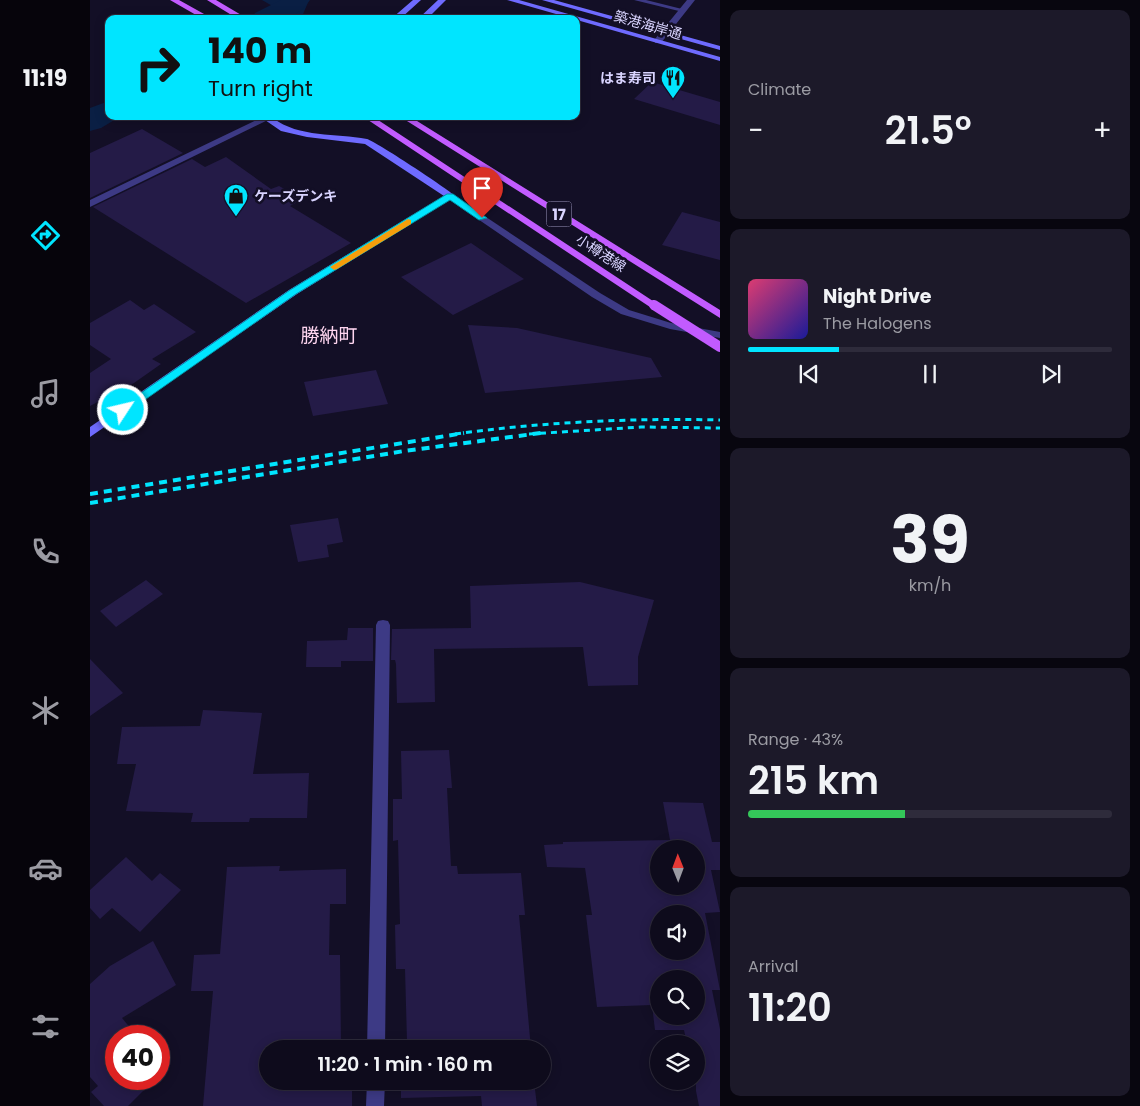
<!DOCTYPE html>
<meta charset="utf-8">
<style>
body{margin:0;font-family:Poppins,"Noto Sans JP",sans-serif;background:#1c1929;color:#f1f3f6;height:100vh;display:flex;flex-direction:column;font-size:19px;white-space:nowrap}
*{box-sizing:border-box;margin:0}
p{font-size:16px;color:#9b9ba3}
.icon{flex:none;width:28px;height:28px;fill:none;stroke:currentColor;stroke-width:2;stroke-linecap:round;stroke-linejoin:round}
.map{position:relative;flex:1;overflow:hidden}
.side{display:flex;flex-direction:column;gap:10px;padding:10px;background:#08060f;width:420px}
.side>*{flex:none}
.hud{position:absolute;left:15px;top:15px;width:475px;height:105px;border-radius:10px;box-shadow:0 2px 12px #0003,0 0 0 1px #2e2b3b;background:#00e5ff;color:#111;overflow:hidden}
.needle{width:32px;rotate:359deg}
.tools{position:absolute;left:560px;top:840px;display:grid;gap:10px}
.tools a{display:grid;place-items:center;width:55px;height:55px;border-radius:50%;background:#0e0b1c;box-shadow:0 2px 12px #0003,0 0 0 1px #2e2b3b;font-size:25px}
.speed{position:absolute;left:15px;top:1025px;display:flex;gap:10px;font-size:25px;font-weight:700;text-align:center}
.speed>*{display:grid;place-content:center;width:65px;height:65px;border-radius:50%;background:#0e0b1c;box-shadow:0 2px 12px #0003,0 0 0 1px #2e2b3b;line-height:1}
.speed .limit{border:8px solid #d22;background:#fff;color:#111}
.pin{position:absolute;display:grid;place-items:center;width:42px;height:42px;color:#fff;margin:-51px -21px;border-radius:50% 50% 50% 0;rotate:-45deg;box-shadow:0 0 5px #0007}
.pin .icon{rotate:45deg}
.me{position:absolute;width:55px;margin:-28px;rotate:55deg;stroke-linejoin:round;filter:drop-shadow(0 0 4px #0008)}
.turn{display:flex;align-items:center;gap:18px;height:105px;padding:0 20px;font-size:22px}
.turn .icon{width:65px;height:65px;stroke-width:2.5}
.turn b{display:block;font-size:35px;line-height:42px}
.big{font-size:38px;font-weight:600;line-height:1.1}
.side .widget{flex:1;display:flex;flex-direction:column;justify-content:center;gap:8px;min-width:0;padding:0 18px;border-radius:10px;background:#1c1929}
.side .dial{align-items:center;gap:0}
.dial b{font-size:65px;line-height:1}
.song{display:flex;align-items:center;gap:15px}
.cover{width:60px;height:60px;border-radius:8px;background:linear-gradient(135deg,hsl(340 70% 55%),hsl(240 70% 35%))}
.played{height:5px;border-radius:2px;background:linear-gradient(90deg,#00e5ff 25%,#2e2b3b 25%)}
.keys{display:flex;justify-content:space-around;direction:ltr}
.heat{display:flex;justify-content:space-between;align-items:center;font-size:28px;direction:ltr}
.charge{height:8px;border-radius:4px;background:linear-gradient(90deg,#34c759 43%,#2e2b3b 0)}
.trip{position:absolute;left:169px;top:1040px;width:292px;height:50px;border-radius:25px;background:#0e0b1c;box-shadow:0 2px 12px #0003,0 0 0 1px #2e2b3b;font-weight:600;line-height:50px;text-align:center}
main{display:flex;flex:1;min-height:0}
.dock{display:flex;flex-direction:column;width:90px;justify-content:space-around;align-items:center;background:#06040b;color:#9b9ba3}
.dock .icon{width:35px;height:35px}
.dock .active{color:#00e5ff}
.dock b{font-size:22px;color:#f1f3f6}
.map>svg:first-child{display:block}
</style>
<main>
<nav class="dock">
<b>11:19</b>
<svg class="icon active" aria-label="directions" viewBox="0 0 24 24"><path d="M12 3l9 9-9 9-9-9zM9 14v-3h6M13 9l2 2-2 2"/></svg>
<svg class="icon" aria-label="music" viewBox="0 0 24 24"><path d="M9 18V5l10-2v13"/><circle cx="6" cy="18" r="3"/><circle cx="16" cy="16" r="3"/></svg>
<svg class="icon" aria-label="phone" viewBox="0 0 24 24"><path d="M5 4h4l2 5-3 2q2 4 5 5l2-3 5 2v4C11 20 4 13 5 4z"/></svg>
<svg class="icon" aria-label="climate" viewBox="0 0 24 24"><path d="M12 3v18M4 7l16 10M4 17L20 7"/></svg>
<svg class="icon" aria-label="car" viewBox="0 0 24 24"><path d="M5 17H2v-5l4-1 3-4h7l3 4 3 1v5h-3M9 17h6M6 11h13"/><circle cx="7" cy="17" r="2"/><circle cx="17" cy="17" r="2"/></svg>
<svg class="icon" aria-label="filters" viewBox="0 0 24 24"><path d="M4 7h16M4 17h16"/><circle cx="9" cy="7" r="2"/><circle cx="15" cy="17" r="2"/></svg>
</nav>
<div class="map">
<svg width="630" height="1106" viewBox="0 0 630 1106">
<rect width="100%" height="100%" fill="#130f26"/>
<path fill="#0a1f44" d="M172 0H219L211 19H205Z"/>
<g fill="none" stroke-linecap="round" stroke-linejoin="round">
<path fill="#0a1f44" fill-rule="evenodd" d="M191 0H220C203 24 187 19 161 19L165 13Z
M19 101V116H31L11 128 0 131V108Z"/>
</g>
<path fill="#241b47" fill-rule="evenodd" d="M562 82 630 102V125L544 99Z
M52 129 93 153 0 198V153Z
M136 157 181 189 189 186 213 199 200 206 261 243 156 303 3 207 102 159 115 167Z
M592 212 630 222V260L572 245Z
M381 243 434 279 363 315 311 277Z
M40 300 54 310 64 304 106 332 62 359 71 364 44 383 0 406V373L21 359 0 345V323Z
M378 325 427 328 561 358 572 377 395 393Z
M286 370 298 404 223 416 214 382Z
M248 518 253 542 237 545 239 557 208 562 200 525Z
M56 580 73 594 26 627 10 611Z
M490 582 564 600 548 657V685L498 686 493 647 344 649 345 702 307 703 306 664 305 660H301L302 629 381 628 380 586Z
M258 628H283V661H251V667H216L217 641 257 640Z
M0 659 33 693 0 716Z
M113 710 172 713 163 774 219 773 217 818H160L159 822H101L103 813 36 811 46 764H27L32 727 110 726Z
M359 750 362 788H357L361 866H367L368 874 431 873 435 915H429L441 1049H310V1041H317L315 969H306L305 925 310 924 308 840 303 841V799H312L311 751Z
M573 802 613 803 622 842H630V870H621L630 912 615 913 630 990H622L630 1029V1106H609L606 1091V1044H597L594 1030H565L562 1005 507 1007 496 915H502L495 868 457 867 454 845 473 844V842L580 840ZM569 849H606V886H569ZM569 914H606V951H569ZM569 979H606V1016H569Z
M36 857 62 881 70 873 91 890 50 932 22 908 10 919 0 908V890Z
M190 866 189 871 256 869V904H240L239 955H250L251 1047 262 1046V1049H178V1081H262V1106H113L123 991H101L104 955 130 954 137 867Z
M63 941 86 985 32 1018 47 1036H26V1079H65L38 1106H14L1 1092 8 1086 0 1077V984L20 966Z
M311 1081H444L447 1106H392L391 1096 311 1098Z"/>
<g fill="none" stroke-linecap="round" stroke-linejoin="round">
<path fill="#3d3a85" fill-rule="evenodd" d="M544 0H556L596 10 593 12Z"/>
<path fill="#3d3a85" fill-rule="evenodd" d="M597 0H605L571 43H565V39Z
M175 116 182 118 0 207V200Z
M360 193 510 293 539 310 581 323 630 332V338L580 329 531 314 502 297 357 198 355 196Z
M293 620 298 621 300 625 295 1049H277L286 625 288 621Z
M277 1081H295L294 1106H276Z"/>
<path fill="#6f6bff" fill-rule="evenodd" d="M323 0H331L310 19H301Z
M348 0H356L337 19H328Z
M417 0H429L630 57V61Z
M452 0H464L630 46V50Z
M175 116H185L183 118C209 138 246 133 277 139 285 141 358 189 365 196L207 294 0 437V427L199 290 354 196 275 144 217 137 191 131 175 120Z"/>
<path fill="#c25bff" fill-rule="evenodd" d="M80 0H89L123 19H113Z
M117 0H126L158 19H148Z
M272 116H282L569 305 564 308 560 307Z
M309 116H319L630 310V318Z"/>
<path stroke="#00e5ff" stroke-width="3" stroke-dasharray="6 5" stroke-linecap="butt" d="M365 434C454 422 541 418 630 420
M439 434 551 427 630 428"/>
<path stroke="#00e5ff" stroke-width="4" stroke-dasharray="8 6" stroke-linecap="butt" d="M0 494 374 433
M0 503 314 451 451 433"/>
<path stroke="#c25bff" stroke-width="10" d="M564 305 630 347"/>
</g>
<path fill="#00e5ff" stroke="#0095a6" d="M357 194H363L397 218 389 220 360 200 206 294 36 413H29V408L200 290Z"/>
<path fill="#f59e0b" d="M318 219 321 220V224L247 269 244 270 240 267Z"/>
<defs>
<symbol id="restaurant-pin" viewBox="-11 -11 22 30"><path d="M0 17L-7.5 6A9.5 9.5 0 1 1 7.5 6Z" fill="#00e5ff" stroke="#130f26"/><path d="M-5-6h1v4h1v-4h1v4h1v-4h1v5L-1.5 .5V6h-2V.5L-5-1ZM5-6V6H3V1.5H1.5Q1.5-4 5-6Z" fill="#111"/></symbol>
<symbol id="shop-pin" viewBox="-11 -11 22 30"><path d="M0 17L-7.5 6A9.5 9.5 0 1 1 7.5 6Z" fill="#00e5ff" stroke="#130f26"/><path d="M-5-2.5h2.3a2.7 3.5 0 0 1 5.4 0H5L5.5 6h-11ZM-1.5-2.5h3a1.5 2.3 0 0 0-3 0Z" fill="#111"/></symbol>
</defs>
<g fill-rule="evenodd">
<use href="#restaurant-pin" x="569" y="64" width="28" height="38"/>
<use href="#shop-pin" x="132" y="182" width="28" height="38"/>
</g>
<g text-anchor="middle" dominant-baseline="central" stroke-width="5" stroke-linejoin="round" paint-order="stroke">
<g font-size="14" fill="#d9d4ff" stroke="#130f26">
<text transform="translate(558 25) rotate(16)">築港海岸通</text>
<text transform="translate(511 253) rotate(33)">小樽港線</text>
</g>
<g font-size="14" font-weight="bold" fill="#d9d4ff" stroke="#130f26" text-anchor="end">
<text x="566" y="78">はま寿司</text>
<text x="164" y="196" text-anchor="start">ケーズデンキ</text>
</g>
<rect fill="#130f26" stroke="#9e99be" stroke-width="1" x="456.5" y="201.5" width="25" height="25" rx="4"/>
<g font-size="15" font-weight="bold" fill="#d9d4ff">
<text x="469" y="214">17</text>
</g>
<g font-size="19" fill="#ffd6f0" stroke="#130f26">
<text x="239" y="335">勝納町</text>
</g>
</g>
</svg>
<div class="tools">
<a><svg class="needle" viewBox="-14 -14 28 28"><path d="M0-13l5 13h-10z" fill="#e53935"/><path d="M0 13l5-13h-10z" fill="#9b9ba3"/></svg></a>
<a><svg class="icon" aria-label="sound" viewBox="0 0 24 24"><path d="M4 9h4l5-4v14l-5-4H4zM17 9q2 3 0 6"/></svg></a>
<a><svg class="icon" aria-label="search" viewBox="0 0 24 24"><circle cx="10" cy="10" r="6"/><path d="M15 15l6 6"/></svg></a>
<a><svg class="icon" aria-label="layers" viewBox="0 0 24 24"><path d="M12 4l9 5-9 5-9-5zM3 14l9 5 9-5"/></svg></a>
</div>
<div class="speed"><div class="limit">40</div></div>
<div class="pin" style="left:392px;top:218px;background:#d93025"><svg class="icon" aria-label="arrive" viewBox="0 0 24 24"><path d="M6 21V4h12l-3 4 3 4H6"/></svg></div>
<svg class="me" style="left:33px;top:410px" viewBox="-20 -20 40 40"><circle r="17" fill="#00e5ff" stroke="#fff" stroke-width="3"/><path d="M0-11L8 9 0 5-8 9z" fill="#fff"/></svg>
<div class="trip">11:20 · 1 min · 160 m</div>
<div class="hud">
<div class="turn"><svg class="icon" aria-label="right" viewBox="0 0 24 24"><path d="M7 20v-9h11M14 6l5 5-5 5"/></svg><div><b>140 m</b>Turn right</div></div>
</div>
</div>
<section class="side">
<div class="widget"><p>Climate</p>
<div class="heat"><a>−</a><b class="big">21.5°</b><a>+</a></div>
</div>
<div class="widget">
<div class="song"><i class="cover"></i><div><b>Night Drive</b><p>The Halogens</p></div></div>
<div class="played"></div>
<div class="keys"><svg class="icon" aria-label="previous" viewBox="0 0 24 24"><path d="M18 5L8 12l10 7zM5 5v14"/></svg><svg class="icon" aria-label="pause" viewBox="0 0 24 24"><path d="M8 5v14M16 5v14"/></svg><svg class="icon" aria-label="next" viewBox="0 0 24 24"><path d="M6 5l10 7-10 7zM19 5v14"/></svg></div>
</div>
<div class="widget dial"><b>39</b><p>km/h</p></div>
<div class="widget"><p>Range · 43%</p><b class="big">215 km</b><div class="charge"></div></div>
<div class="widget"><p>Arrival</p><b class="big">11:20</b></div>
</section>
</main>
